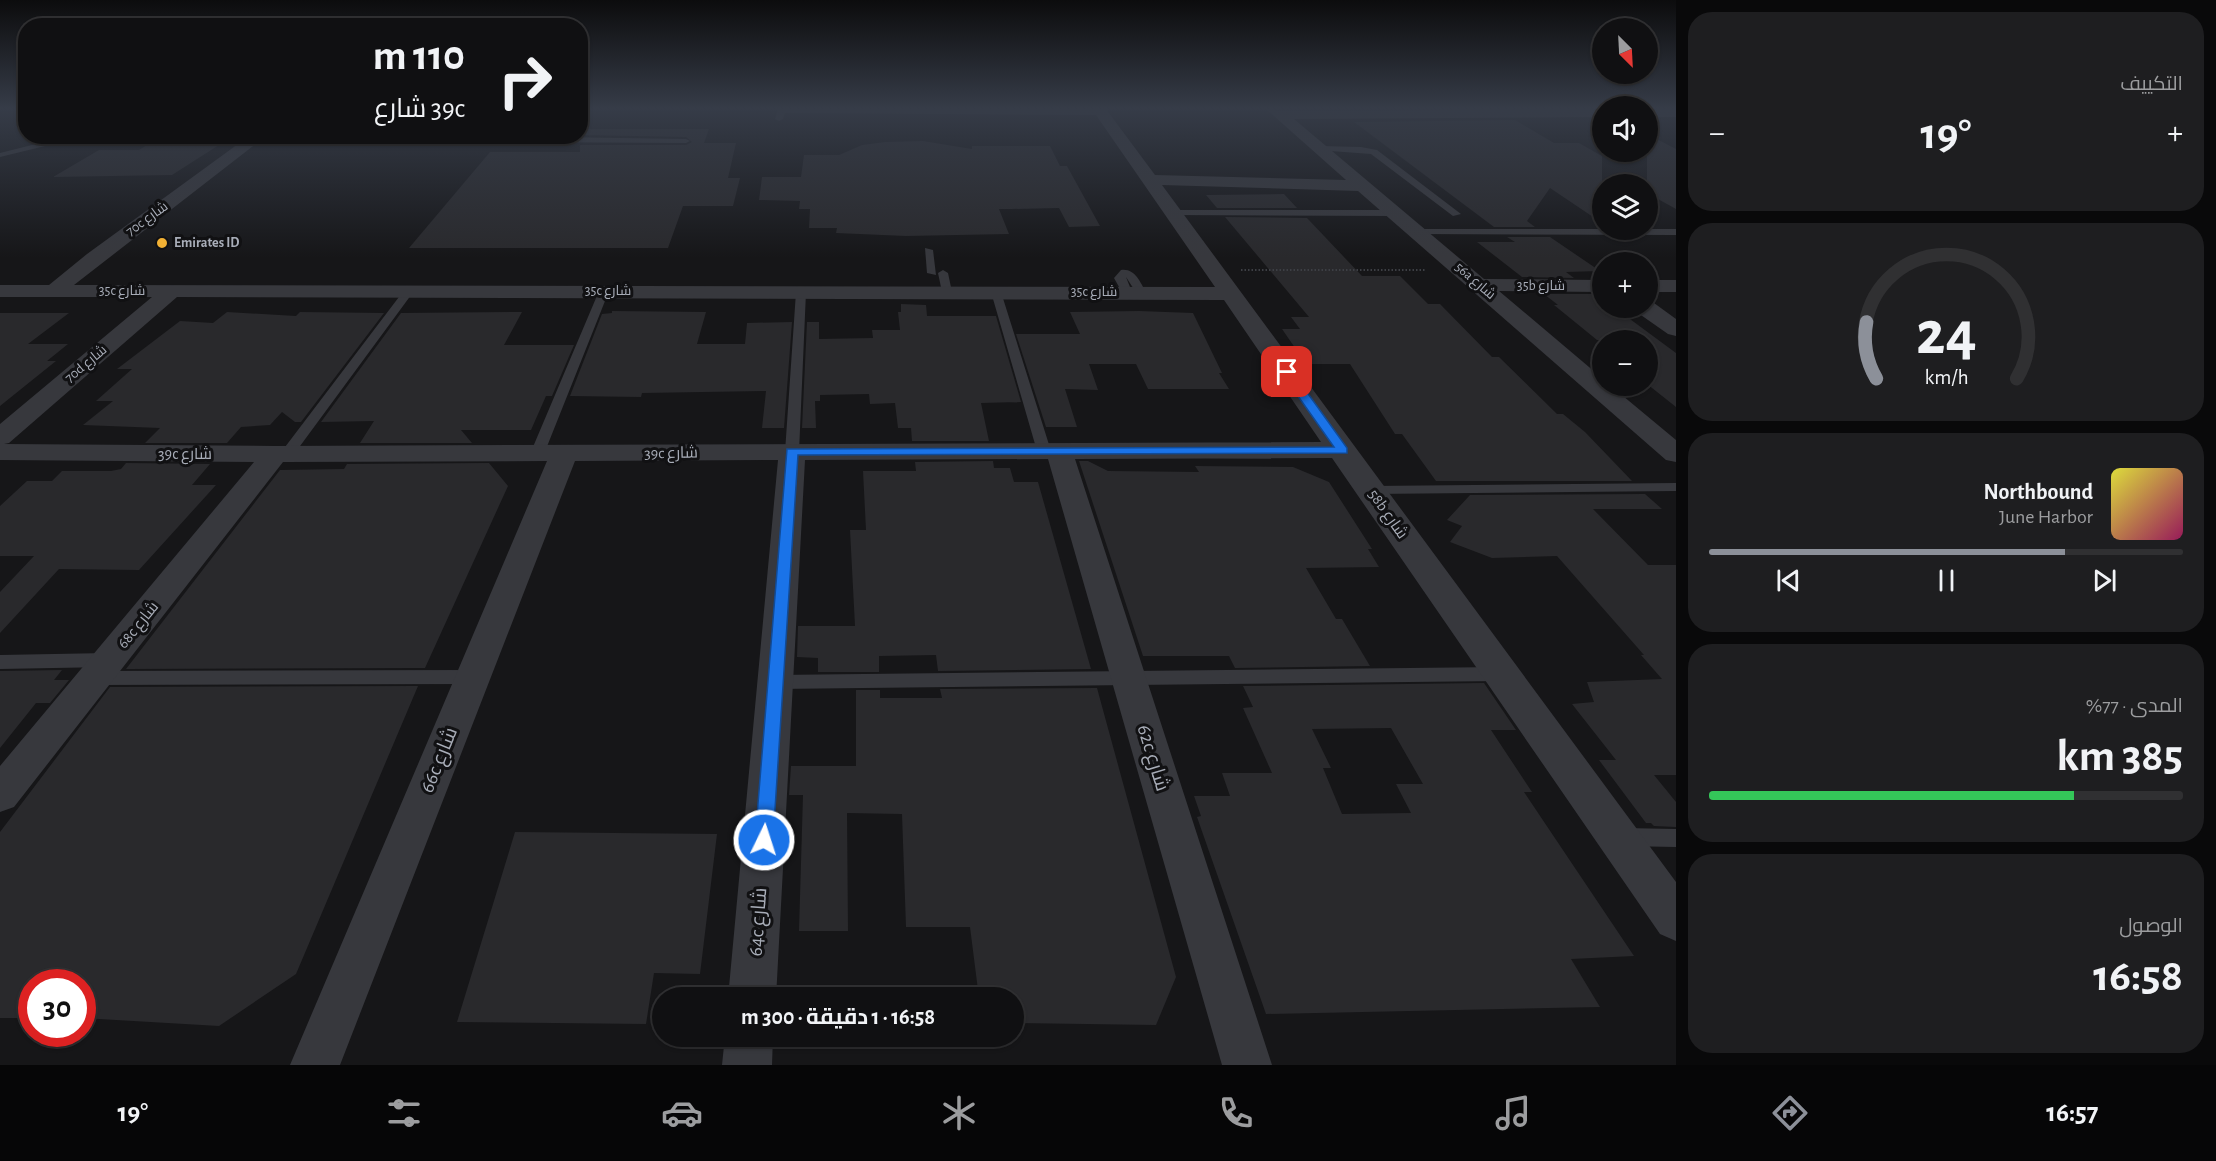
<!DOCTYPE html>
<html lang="ar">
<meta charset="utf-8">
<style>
body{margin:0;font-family:"Alegreya Sans",Cairo,sans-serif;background:#1e1e20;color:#f1f3f6;direction:rtl;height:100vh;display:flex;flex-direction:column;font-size:22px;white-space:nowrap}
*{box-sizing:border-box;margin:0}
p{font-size:20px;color:#9c9d9f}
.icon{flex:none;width:33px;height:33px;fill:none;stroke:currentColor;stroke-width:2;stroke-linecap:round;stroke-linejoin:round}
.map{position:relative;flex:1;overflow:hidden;direction:ltr}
.drawer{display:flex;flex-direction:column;gap:12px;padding:12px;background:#09090a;width:540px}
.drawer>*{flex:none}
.guide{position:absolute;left:18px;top:18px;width:570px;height:126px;border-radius:24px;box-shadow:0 2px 4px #0004,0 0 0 2px #303032;direction:rtl;background:#101012;color:#f1f3f6;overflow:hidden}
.needle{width:39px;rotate:156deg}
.tools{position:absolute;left:1592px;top:18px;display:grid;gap:12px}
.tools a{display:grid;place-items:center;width:66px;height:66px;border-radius:50%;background:#101012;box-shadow:0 2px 4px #0004,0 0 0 2px #303032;font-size:30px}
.speed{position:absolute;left:18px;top:969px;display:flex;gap:12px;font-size:30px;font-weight:700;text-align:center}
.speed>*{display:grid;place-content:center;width:78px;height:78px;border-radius:50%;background:#101012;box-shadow:0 2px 4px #0004,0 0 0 2px #303032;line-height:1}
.speed .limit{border:9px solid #d22;background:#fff;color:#111}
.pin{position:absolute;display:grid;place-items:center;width:51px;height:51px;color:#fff;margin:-26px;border-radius:12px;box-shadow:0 3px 9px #0006}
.me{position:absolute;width:66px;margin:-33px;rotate:4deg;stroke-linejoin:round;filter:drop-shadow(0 0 4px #0008)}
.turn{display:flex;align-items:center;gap:21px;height:126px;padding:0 24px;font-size:27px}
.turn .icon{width:78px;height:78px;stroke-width:2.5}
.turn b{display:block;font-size:42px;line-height:51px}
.big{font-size:45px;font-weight:700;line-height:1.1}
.drawer .tile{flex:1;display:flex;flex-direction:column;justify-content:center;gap:9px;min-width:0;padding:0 21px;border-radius:24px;background:#1e1e20}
.drawer .dial{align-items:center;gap:0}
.dial svg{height:156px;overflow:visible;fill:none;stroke:#303032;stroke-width:7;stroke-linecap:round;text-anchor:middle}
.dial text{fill:#f1f3f6;stroke:none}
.song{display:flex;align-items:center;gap:18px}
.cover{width:72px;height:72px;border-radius:9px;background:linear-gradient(135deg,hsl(60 70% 55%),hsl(330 70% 35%))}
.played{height:6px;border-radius:3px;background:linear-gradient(90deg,#8c9099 75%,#303032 75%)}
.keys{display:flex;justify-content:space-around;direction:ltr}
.heat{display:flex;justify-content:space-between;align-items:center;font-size:33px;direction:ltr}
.charge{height:9px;border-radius:4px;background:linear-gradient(90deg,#34c759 77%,#303032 0)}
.trip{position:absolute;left:652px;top:987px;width:372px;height:60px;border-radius:30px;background:#101012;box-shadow:0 2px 4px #0004,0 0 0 2px #303032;font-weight:700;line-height:60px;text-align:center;direction:rtl}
.tab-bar{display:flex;height:96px;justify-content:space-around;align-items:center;background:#060607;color:#9c9d9f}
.tab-bar .icon{width:42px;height:42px}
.tab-bar .active{color:#8c9099}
.tab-bar b{font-size:27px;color:#f1f3f6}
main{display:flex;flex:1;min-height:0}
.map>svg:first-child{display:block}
</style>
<main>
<section class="drawer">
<div class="tile"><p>التكييف</p>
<div class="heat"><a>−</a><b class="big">19°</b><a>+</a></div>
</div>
<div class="tile dial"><svg viewBox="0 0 100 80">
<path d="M14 69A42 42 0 1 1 86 69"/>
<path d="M14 69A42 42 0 0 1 9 40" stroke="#8c9099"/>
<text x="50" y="56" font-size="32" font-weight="700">24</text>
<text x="50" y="72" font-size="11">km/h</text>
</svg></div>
<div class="tile">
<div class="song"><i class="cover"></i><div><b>Northbound</b><p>June Harbor</p></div></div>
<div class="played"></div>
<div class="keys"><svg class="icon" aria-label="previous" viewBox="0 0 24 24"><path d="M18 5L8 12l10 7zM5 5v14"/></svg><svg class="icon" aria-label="pause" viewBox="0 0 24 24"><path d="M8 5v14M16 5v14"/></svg><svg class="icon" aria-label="next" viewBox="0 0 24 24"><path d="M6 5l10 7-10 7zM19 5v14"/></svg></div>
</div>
<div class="tile"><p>المدى · 77%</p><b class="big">385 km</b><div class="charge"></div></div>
<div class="tile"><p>الوصول</p><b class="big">16:58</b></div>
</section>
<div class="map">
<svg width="1676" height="1065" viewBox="0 0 1676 1065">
<rect width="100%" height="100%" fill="#161618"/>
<path fill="#29292c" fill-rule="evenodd" d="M1515 120 1554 143H1579L1602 156V223L1550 188 1527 221 1535 227H1494L1354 122Z
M580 129H709L704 143H736L728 178H740L733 206H683L668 248H409L490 152H580V145H686L692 142 686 137 580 135Z
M1647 134 1676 149V209L1647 193Z
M923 141 972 149V146H1050L1060 166H1067L1100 226 1069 227 1059 208 1011 209H999L1009 234 906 236 836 233 837 228H809L810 209H799L800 201 759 200 762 177H801L804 155H839L862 145 885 142Z
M147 145H219L172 175 53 177 99 150H139Z
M1284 194 1297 208H1217L1206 195Z
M1225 217 1307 218 1362 276H1400L1428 304H1440L1492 357H1499L1557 414H1563L1585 432 1632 481H1436L1402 434H1395L1350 364H1310L1305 358H1302L1282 329H1300L1291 317H1309Z
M1507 237H1550L1600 271 1566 272 1574 278 1522 277 1477 242H1515Z
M1544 294H1596L1602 298V308H1615L1676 353V407L1647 384V340H1597L1554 305H1558Z
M901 304 926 305 927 316H996L1021 402 981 403 989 441H912L911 428H898L895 403 870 404 869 394 820 395V401H815L816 428H802L807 322H819V339L873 338 872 330H900L898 312H901Z
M612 311 706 312 697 344H745L747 323 792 322 784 428H762L766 391 642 393 641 397 570 396 602 314 612 313Z
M1139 311 1193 313 1222 373H1219L1229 389H1148L1136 364H1089L1098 390 1065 389 1077 427H1046L1016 334H1080L1070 312Z
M227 312 296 316 300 312 384 313 301 422H295L282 412 270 425 241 427 227 443H145L160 428 83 425 113 401H96L132 369H117L180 321 213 323Z
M522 312 504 345H574L552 396H546L531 430H461L472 443H360L374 421 321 422 401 313Z
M0 313H69L28 344H68L47 361H56L0 406Z
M993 461 994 468H1010L1014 482H1038L1091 669 938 671 936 655 879 656V672H818V658L797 657 798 626H855L850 530H866L863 471H916L915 462Z
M1079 461H1088L1108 471 1199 472 1195 466 1293 467 1329 482 1372 549H1368L1379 567 1306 568 1336 619H1342L1370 666 1235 668 1229 656H1143Z
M126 463 210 464 192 485H216L139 570 59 569 0 633V592L34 556H0V506L27 481H52L62 471H111L121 469Z
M489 463 508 486 425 668 126 669 280 470 344 469 347 464Z
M1645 494 1662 509H1593L1648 565H1676V775H1654L1676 802V827L1654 826 1651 823H1646L1599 760H1616L1572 704 1594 702 1587 682 1662 679 1641 655H1644L1557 556 1492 558 1450 542 1462 526 1447 520 1470 495Z
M62 670 54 680H69L50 703H36L0 748V671Z
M1484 683 1516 730H1491L1532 792H1524L1634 956 1571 959 1600 1007 1266 1014 1197 817 1201 816 1194 796H1230L1222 773H1272L1243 708 1253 707 1243 686ZM1391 728 1423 784H1396L1411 813 1342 814 1323 768H1331L1312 729Z
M418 686 296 974 219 1026 82 1018V982H32V1018H0V832L110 687Z
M1097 688 1176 977 1156 1025 1014 1023V998H979L970 927H906L902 814 847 813 848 931H799L803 795H789L791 766H856V690H880V698H942L940 689Z
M515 832 717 834 700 974 654 973 646 1024 457 1022Z"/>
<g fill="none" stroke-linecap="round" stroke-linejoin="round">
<path stroke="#3d3f44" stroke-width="2" stroke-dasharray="1.5 2" stroke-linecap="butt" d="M1241 270H1426"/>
<path fill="#37383d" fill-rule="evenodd" d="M778 109H786L783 119 779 121 775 119Z
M806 109H815L811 111Z
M68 136H86L0 157V153Z
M237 136H244L240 143 248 145V149L233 146Z
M495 136 686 139 690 141 686 143 503 142 495 141Z
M1320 146 1361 147 1377 150 1461 214 1453 216 1371 154 1317 150V146Z
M1174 210H1394L1398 213 1394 216 1171 215V211Z
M1418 229H1676V235L1415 234V230Z
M925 248 933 250 936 275 927 273Z
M943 270 948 273 952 292 947 295 942 292 938 273Z
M1121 270C1135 268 1140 282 1146 292L1145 294H1137L1126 277 1132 292 1123 294 1114 278Z
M409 288 414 291 292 457H282L280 454 282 451 405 289Z
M604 288 609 291 544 454 542 457H532L530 454 599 291Z
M801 289 806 292 799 452 792 456 785 452 796 292Z
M996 289 1001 292 1051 451 1049 454H1039L1037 451 991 292Z
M1676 483V491L1371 494 1364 490 1371 486Z
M108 653 114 655 117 660 114 665 108 667 0 669V655Z
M1502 667 1508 669 1511 674 1508 679 1502 681 776 689 770 687 767 682 770 677 776 675Z
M473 670 479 672 482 677 479 682 473 684 94 685 88 683 85 678 88 673 94 671Z
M1623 828 1676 829V847L1623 846 1616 844 1613 837 1616 830Z"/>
<path fill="#37383d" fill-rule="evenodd" d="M775 109H1106L1155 175 1346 180 1266 109 1284 111 1602 109V117L1294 119 1484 279 1602 280V292L1499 291 1602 378V386H1611L1676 440V462L1666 460 1358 191 1162 185 1676 882V941L1660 934 1332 458 1075 459 1272 1065H1222L1048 459 805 460 776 998H728L778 460 575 461 340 1065H290L547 461 283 462 14 807 0 812V766L254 462 0 460V424L152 297H0V285H49L87 254 249 136H266L74 285 1215 287 1096 115 782 113ZM177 297 1224 300 1321 442 275 446 4 444 9 443Z
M1647 109H1676V117H1647Z
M1647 280H1676V292H1647Z
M1647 302 1654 303 1676 319V336L1668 334 1638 313 1636 308H1647Z
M725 1036H773L772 1065H722Z"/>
</g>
<linearGradient id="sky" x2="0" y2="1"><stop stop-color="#0c0c0d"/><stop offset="0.42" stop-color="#363c48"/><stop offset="1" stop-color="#363c48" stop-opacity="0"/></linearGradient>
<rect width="1676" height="258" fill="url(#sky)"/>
<path fill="#1a73e8" stroke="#114b97" stroke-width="1.5" d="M1287 369 1291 370 1347 448V453L798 455 773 840 771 846 764 848 757 846 755 840 787 449 1334 447 1281 372Z"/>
<circle fill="#f2b134" stroke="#111113" stroke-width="2" cx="162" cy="243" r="6"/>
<g text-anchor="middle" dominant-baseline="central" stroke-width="6" stroke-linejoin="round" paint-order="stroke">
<g font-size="14" fill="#a8adb8" stroke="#111113">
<text transform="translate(147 219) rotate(-36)">70c شارع</text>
<text transform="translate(1475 281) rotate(41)">56a شارع</text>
<text x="1541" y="286">35b شارع</text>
<text x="122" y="291">35c شارع</text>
<text x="608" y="291">35c شارع</text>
<text x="1094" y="292">35c شارع</text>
<text transform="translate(86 364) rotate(-40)">70d شارع</text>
</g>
<g font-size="14" font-weight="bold" fill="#a8adb8" stroke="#111113" text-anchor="start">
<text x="174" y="243">Emirates ID</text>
</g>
<g font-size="16" fill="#a8adb8" stroke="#111113">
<text transform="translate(671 453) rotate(-1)">39c شارع</text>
<text x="185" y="454">39c شارع</text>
<text transform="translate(1388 514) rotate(55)">58b شارع</text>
<text transform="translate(138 625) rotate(-51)">68c شارع</text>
</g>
<g font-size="20" fill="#a8adb8" stroke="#111113">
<text transform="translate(1153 758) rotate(73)">62c شارع</text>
<text transform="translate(439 760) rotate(-68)">66c شارع</text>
<text transform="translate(758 922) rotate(-86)">64c شارع</text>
</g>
</g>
</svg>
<div class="tools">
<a><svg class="needle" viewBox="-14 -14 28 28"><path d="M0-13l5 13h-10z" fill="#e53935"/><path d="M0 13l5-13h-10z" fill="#9c9d9f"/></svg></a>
<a><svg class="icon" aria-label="sound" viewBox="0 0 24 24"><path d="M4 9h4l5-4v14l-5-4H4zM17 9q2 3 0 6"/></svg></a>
<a><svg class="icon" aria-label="layers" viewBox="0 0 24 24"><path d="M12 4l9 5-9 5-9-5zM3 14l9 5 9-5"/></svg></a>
<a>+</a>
<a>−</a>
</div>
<div class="speed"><div class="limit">30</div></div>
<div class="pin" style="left:1287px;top:372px;background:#d93025"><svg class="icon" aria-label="arrive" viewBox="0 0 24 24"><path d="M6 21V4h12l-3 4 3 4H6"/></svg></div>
<svg class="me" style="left:764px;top:840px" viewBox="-20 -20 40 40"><circle r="17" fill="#1a73e8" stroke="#fff" stroke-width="3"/><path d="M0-11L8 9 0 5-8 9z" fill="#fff"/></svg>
<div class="trip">16:58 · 1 دقيقة · 300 m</div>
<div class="guide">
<div class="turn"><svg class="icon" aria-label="right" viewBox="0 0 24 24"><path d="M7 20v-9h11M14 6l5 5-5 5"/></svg><div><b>110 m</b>39c شارع</div></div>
</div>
</div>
</main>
<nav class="tab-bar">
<b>16:57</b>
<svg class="icon active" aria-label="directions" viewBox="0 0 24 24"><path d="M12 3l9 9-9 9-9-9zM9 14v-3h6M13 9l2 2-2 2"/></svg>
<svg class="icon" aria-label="music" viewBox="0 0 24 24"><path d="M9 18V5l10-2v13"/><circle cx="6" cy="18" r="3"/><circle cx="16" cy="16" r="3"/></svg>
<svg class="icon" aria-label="phone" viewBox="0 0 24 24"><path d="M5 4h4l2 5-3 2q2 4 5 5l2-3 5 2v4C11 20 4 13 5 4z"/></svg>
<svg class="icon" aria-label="climate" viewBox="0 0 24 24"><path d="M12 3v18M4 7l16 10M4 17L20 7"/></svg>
<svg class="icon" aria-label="car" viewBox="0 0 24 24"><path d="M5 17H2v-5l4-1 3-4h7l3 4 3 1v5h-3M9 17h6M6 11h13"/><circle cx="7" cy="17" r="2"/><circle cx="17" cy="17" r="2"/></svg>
<svg class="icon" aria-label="filters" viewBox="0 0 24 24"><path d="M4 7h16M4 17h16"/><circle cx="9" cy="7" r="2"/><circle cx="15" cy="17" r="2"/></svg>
<b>19°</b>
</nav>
